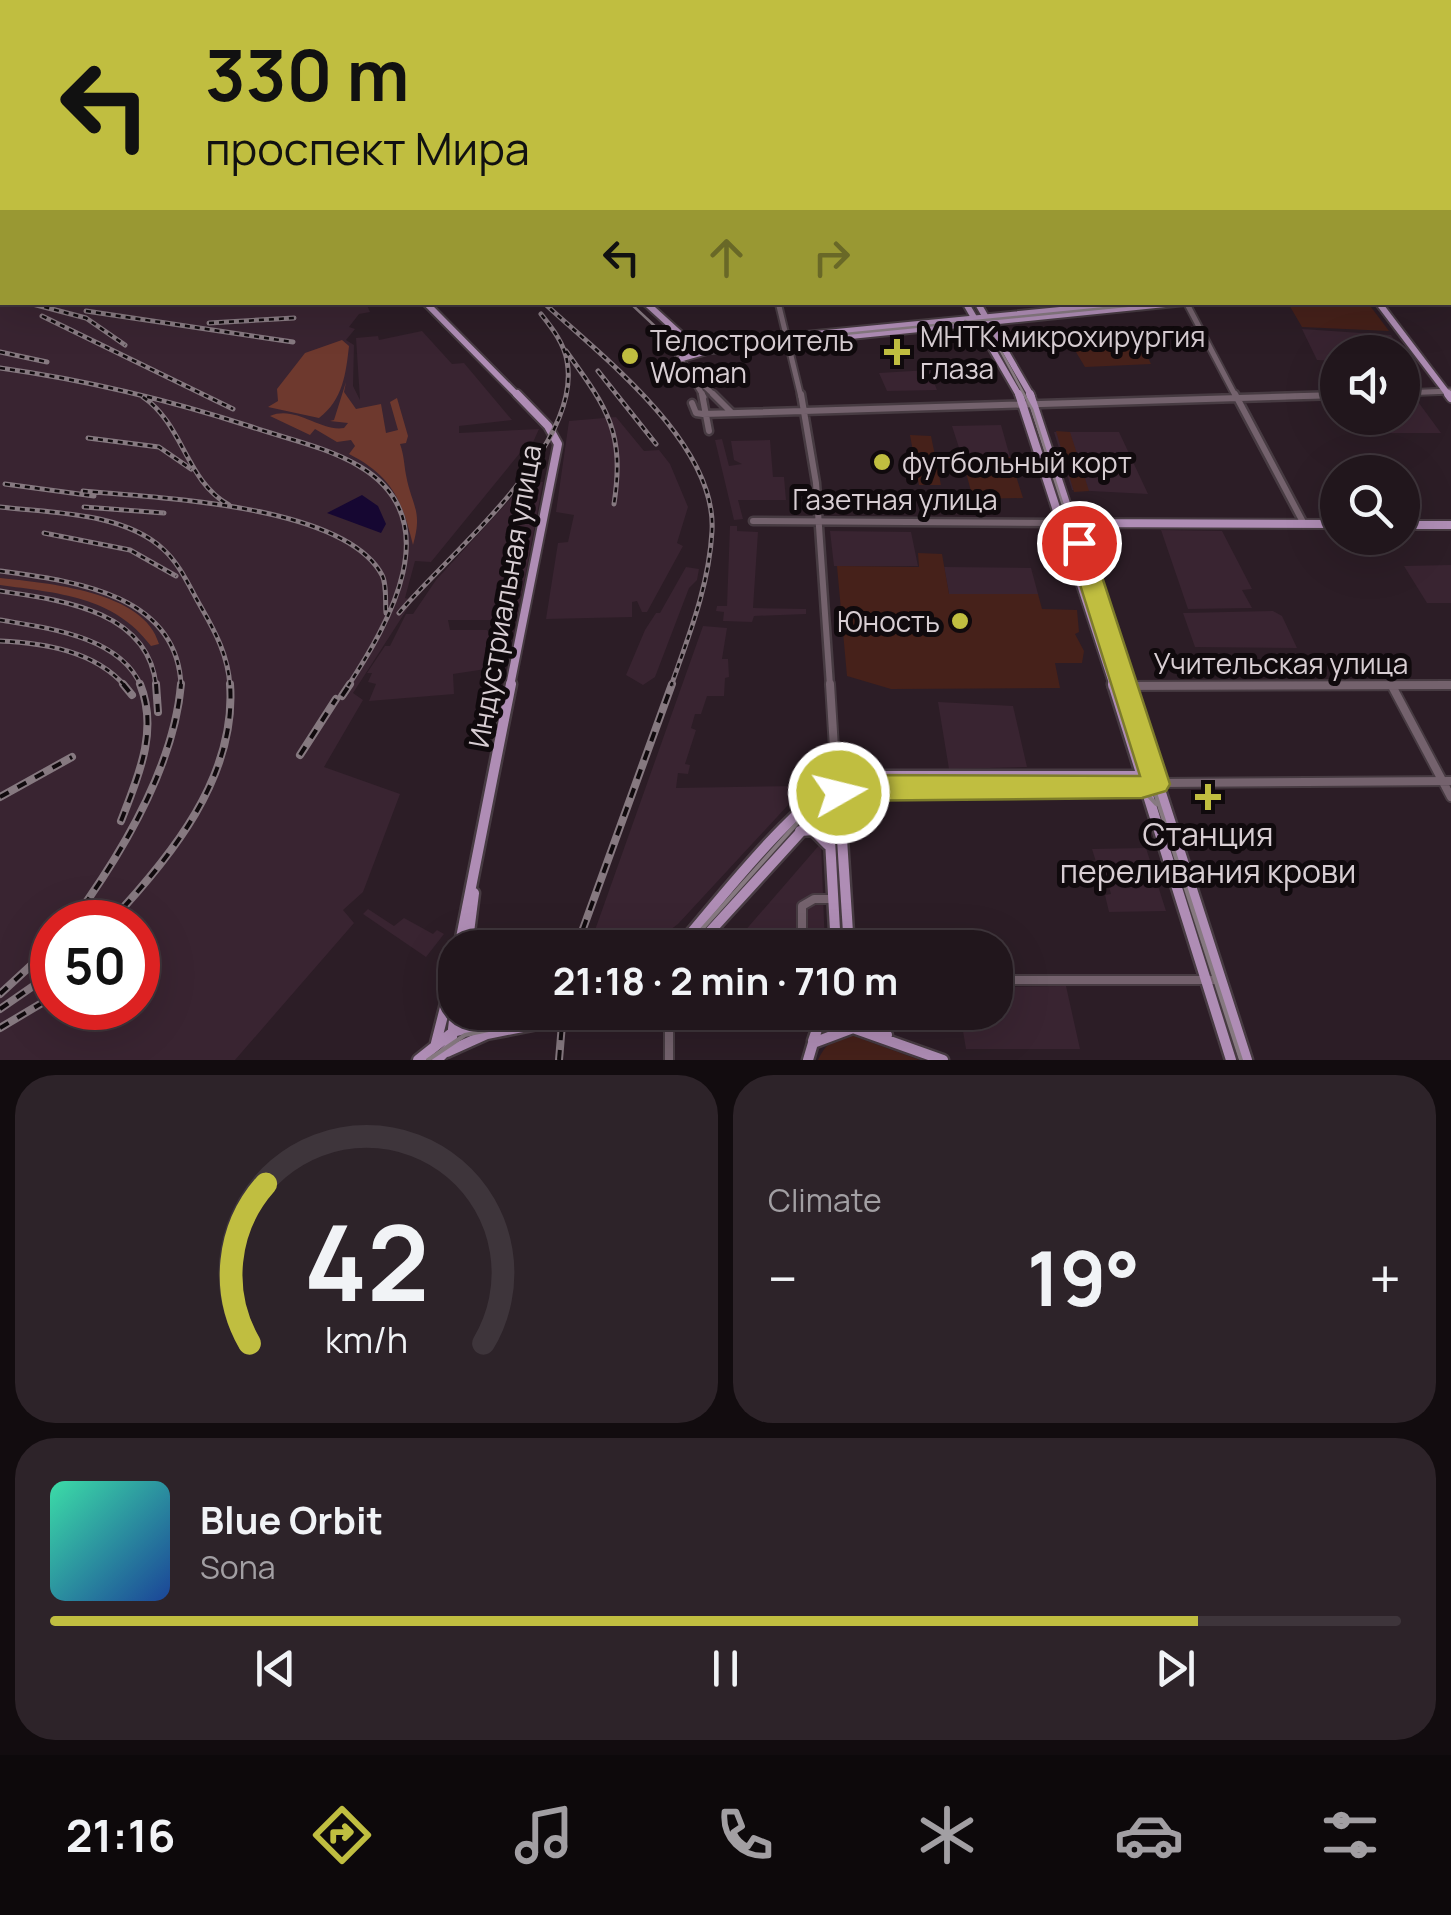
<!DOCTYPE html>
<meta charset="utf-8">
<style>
body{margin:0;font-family:Manrope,sans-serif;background:#2d2329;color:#f1f3f6;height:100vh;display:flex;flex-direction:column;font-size:38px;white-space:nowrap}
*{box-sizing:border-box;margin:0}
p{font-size:32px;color:#a29fa3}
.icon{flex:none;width:55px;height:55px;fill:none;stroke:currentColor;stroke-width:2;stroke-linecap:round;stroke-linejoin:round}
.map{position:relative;height:1060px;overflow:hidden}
.drawer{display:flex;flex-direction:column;gap:15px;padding:15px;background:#120c0f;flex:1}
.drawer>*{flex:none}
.banner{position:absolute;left:0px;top:0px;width:1452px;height:305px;box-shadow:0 10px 40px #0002,0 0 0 2px #3e353b;background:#c0be40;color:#111;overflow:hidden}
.tools{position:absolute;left:1320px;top:335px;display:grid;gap:20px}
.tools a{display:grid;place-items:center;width:100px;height:100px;border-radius:50%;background:#21161c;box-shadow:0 10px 40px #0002,0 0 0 2px #3e353b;font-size:50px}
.speed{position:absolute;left:30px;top:900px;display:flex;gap:20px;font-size:50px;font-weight:700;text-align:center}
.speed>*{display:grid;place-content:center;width:130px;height:130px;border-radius:50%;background:#21161c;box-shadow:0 10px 40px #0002,0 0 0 2px #3e353b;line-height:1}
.speed .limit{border:15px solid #d22;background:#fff;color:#111}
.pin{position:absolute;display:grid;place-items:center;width:85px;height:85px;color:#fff;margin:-42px;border:5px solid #fff;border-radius:50%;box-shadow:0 2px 10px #0007}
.me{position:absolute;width:110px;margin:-55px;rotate:82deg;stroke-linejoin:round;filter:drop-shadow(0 0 8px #0008)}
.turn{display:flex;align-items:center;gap:35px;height:210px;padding:0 40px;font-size:45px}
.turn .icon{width:130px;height:130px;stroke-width:2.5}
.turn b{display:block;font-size:70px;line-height:85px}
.lanes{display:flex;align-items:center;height:95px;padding:0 40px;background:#0003;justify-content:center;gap:50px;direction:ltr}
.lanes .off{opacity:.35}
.big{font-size:75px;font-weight:700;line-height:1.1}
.drawer .card{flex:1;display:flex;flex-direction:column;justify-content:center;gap:15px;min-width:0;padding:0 35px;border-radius:40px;background:#2d2329}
.drawer .dial{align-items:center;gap:0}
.dial svg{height:260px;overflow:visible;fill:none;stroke:#3e353b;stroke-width:7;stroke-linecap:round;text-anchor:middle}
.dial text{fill:#f1f3f6;stroke:none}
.song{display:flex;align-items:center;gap:30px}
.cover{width:120px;height:120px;border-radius:15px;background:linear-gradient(135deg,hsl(160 70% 55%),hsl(220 70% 35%))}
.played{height:10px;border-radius:5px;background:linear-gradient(90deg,#c0be40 85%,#3e353b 85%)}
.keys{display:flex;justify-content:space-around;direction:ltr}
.heat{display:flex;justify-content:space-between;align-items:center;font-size:55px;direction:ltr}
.drawer .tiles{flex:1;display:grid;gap:15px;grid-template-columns:1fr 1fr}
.card:last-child{grid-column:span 2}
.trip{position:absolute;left:438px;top:930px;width:575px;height:100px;border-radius:40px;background:#21161c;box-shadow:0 10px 40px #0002,0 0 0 2px #3e353b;font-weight:700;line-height:100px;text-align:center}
.dock{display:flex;height:160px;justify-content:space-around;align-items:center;background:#0d090b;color:#a29fa3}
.dock .icon{width:70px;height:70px}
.dock .active{color:#c0be40}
.dock b{font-size:45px;color:#f1f3f6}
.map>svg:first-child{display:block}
</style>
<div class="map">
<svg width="1451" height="1060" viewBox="0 0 1451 1060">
<rect width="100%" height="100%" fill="#2c1d26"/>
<path fill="#392431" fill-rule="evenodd" d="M0 237 2 302 366 303 370 312 359 314 349 327 355 329 346 340 354 345 353 386 360 400 356 338 378 336 379 340 422 331 452 364 464 363 512 420 459 426V433L539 429 530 449 524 448 431 562 415 561 405 598 413 600 353 693 363 700 324 767 400 794 363 892 343 910 354 923 235 1060H0ZM52 922H138V1008H52Z
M1302 329 1391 335 1402 352H1338L1337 361 1317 360Z
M929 370 937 390 887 391 879 373Z
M1403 399H1416L1441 433H1366L1353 418H1402Z
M616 417 644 451 659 450 670 464 688 507 677 543 683 546 647 612H642L637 601 632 602V617L546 619 558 543 568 542 574 515 556 512 569 421Z
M1001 425 1010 457H962L952 426Z
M1054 432H1119L1148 494 1072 490Z
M722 439 729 466 742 464 734 460 731 441 770 440 773 477H784L786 500H738L743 519 734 520 715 440Z
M528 480 543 482 517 620H448L450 630H487L495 639 507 640 499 667 453 674 454 694 369 701 376 684 368 682 372 673H367L385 646H390L406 614H413L436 580Z
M730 526H737V531L758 532 753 608 806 609V614L754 616 752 622 723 621 724 612 716 611 717 606H727Z
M1161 530 1222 531 1252 589 1242 590 1252 608 1188 609Z
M830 531 911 532 918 566H834Z
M1451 565V603H1427L1404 566Z
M686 567 699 569 697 580 689 588 655 677 643 685 626 675 645 630 656 613H660Z
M944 567 1031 568 1038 594H949Z
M1273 611 1282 616 1297 648 1195 647 1183 613Z
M703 626 727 628 722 659H728L729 677 725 678 724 696H707L701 714H695L691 728 696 730 685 764 690 765 688 774 678 773 676 788 801 786V791L678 924 647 947H589Z
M938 702 1013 706 1027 767 949 769Z
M821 843 825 947H731Z
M1146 848 1166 911 1109 912 1105 895 1111 894 1103 865H1097L1092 849Z
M368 909 394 926 404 918 433 934 437 930 444 934 426 957 363 914Z
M1066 986 1080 1049H966L960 1013 995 1012V987Z"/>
<path fill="#46211a" d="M1288 303H1368L1389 331 1302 327Z
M1137 335 1151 364 1085 367 1070 342Z
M1056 431 1070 432 1089 491 1074 492Z
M910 435 931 436 941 485H919Z
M962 457H1010L1023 498 973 499Z
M918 553 942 554 949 594H1038L1042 609 1077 610 1079 632 1075 634 1084 651 1082 663H1055L1060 688 891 689 847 676 837 566 919 567Z
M851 1035 920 1060H818C826 1043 834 1038 851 1035Z"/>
<path fill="#6e392e" d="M342 340 349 346C346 373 343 400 319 418L268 407 278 401 277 389 305 353Z
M346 382 344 392 356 409 381 404 386 433 398 430 390 402 397 398 408 436 406 443 400 444C404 455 404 464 406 475 412 507 423 510 413 545 402 500 392 476 349 454L355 446 351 440 337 442 315 429 310 435 270 416C296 405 320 432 344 428L348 423 330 421 334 420Z
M0 578C46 583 145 591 159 644L151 646C114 596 57 593 0 585Z"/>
<path fill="#160732" d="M362 495 378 506 386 524 381 533 327 513Z"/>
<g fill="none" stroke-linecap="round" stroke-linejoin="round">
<defs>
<path id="minor-far3" d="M1278 0 1282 2
M387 1 416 0
M1076 1 1231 0"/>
<path id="minor-far2" d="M778 302 801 397
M1186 302 1236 397
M687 339 677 353 704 397
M695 377 716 397
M1402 393 1451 391
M1273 397 1338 395"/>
<path id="minor-far1" d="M702 394 709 431
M713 394 732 413
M801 394 816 483 830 686
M1235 394 1304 524
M692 403 696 413 703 414 1338 395
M753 521 1060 523
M1112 686 1451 685"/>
<path id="minor" d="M830 684 836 780
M1112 686 1451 685
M1392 686 1451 797
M1158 783 1451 781
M802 948V906L814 899H833
M995 980H1219
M669 1060V1031L677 1012"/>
<path id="major-far2" d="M425 302 519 397
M645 302 690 343 712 350 1185 302
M965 302 1020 397
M977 302 1032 397
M1378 302 1450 397
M703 345 1122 304
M682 358 707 351"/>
<path id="major-far1" d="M1019 394 1114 686
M1030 394 1126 686
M1448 394 1451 398
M1072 523 1338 524
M1402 525H1451
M510 686 558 444 548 426 517 394"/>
<path id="major" d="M1113 684 1231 1060
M1126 684 1247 1060
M827 786 836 948
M839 792 849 948
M839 793 858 786 1142 787
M800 831 813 830 828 845
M459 948 511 684
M467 948 474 893
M678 948C716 906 805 786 856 776H1137L1156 783
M695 948 828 802
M868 1012 887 1035
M813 1041 823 1012
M436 1043 455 968
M447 1052 487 1034 538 1024
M418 1060 453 1032 528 1012
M437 1060 451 1046 455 1012
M808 1060 813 1043 853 1028 943 1060"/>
</defs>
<use href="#minor-far3" stroke="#473b42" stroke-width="6"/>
<use href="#minor-far2" stroke="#473b42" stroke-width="9"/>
<use href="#minor-far1" stroke="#473b42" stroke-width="11"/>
<use href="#minor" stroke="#473b42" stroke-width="12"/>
<use href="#major-far2" stroke="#473b42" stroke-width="10"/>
<use href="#major-far1" stroke="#473b42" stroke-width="12"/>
<use href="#major" stroke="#473b42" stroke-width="15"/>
<use href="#minor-far3" stroke="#74626d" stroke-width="4"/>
<use href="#minor-far2" stroke="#74626d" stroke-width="5"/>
<use href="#minor-far1" stroke="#74626d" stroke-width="6"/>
<use href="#minor" stroke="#74626d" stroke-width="8"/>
<use href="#major-far2" stroke="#af8db5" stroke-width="6"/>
<use href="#major-far1" stroke="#af8db5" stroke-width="8"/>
<use href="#major" stroke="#af8db5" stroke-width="10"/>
<path stroke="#867980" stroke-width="2.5" d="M629 302 674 344 693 349 1166 302
M965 321 990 331 1032 409 1121 686"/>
<path stroke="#867980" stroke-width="4" d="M1120 684 1241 1060
M685 948 817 801 851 779 1114 781 1144 791 1156 804
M428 1060 465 1035 573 1012"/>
<defs>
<path id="rail-far1" d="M25 302 86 318 125 345
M543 302C601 356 717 443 712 531 709 586 689 635 671 686
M86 311 293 342
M42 316 233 409
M209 323 294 318
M566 351C607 408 625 431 614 504
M0 352 47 362
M0 368C86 380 169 400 252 427 287 439 327 447 359 466 450 519 389 623 348 686
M598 371 656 444
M143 397C184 425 185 480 229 505
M88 438 159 447 191 469
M5 484 94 496
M83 491C156 498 344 504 382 575 387 584 385 602 386 613
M0 507C51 513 123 512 163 549 180 564 190 588 201 607 216 633 228 656 230 686
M84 507 164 513
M44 533 130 550 176 576
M0 571C72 581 178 593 181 686
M0 591C60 600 149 610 156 686
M399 613C449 553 583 447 567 361 564 343 552 328 541 314
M0 620C47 628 120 636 141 686
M0 641C44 643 95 651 125 686"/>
<path id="rail" d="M123 684 132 695
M156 684 158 712
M342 696 350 684
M300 755 336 699
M0 797 72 757
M121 821C138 777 159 731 140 684
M72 922C121 855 174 768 181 684
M110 922C170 858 237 777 230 684
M576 948 672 684
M0 994 52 946
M0 1009 52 973
M0 1028 52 997
M559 1060 563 1012"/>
</defs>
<use href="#rail-far1" stroke="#867980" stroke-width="5"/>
<use href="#rail" stroke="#867980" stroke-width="8"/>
<use href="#rail-far1" stroke="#100a0d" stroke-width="2.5" stroke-dasharray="5" stroke-linecap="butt"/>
<use href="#rail" stroke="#100a0d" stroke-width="4" stroke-dasharray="10" stroke-linecap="butt"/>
<defs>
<path id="major-bridge" d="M538 1024 589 1013"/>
</defs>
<use href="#major-bridge" stroke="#473b42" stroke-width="15" stroke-linecap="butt"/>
<use href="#major-bridge" stroke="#af8db5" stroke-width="10"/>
</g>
<path fill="#c0be40" stroke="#7d7c2a" stroke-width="2.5" d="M1079 535 1091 543 1170 784 1166 791 1142 798 829 801 825 793 829 785 855 775 1140 776 1067 543Z"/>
<g fill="#c0be40" stroke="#100a0d" stroke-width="4">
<path d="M892 337h10v10h10v10h-10v10h-10v-10h-10v-10h10z"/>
<circle cx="630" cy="356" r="10"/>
<circle cx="882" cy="462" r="10"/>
<circle cx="960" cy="621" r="10"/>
<path d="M1203 782h10v10h10v10h-10v10h-10v-10h-10v-10h10z"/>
</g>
<g text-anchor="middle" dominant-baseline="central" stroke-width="10" stroke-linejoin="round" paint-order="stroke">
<g font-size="28" fill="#d8ced3" stroke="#100a0d" text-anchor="start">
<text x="920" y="336">МНТК микрохирургия<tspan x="920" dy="32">глаза</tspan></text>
<text x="650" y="340">Телостроитель<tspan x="650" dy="32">Woman</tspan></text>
<text x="902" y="462">футбольный корт</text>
<text x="940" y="621" text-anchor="end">Юность</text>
</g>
<g font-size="28" fill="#d8ced3" stroke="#100a0d">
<text x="895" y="499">Газетная улица</text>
<text transform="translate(504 596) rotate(-80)">Индустриальная улица</text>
<text x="1281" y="663">Учительская улица</text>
</g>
<g font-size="32" fill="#d8ced3" stroke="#100a0d">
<text x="1208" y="834">Станция<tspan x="1208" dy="37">переливания крови</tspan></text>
</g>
</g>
</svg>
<div class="tools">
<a><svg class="icon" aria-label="sound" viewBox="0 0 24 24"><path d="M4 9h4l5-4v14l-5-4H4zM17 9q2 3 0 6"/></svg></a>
<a><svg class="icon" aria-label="search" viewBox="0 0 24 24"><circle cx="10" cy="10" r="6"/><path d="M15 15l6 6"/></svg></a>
</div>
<div class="speed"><div class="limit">50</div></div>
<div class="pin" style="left:1079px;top:543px;background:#d93025"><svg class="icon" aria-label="arrive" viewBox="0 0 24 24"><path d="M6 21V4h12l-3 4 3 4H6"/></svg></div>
<svg class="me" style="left:839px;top:793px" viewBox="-20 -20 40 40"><circle r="17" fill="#c0be40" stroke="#fff" stroke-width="3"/><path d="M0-11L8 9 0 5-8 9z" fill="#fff"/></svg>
<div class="trip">21:18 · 2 min · 710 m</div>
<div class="banner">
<div class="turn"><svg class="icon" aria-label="left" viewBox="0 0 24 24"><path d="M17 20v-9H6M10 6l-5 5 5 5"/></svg><div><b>330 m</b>проспект Мира</div></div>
<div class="lanes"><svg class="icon" aria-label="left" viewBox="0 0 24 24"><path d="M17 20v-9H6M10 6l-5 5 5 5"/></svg><svg class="icon off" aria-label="ahead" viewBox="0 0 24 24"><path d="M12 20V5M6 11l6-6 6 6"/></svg><svg class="icon off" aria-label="right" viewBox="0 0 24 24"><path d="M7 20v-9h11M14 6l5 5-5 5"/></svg></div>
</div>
</div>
<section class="drawer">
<div class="tiles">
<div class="card dial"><svg viewBox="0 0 100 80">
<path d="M14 69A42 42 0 1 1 86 69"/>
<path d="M14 69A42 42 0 0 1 19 20" stroke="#c0be40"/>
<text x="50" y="56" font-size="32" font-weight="700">42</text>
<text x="50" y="72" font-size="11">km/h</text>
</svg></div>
<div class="card"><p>Climate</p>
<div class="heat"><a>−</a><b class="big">19°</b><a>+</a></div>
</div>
<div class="card">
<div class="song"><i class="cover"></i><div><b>Blue Orbit</b><p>Sona</p></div></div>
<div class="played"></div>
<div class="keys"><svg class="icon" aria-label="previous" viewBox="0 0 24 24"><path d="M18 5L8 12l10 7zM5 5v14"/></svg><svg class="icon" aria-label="pause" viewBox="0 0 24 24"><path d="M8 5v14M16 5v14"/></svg><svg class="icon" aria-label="next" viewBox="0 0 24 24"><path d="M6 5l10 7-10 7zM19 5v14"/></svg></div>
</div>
</div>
</section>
<nav class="dock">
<b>21:16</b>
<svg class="icon active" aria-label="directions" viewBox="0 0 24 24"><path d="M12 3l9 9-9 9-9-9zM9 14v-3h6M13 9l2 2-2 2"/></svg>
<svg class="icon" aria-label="music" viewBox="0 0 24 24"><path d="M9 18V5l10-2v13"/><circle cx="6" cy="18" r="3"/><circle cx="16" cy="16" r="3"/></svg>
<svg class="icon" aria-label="phone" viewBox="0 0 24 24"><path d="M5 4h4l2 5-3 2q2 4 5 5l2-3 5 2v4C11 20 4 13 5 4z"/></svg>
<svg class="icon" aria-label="climate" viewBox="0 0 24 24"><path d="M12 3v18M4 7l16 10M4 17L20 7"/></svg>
<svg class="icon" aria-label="car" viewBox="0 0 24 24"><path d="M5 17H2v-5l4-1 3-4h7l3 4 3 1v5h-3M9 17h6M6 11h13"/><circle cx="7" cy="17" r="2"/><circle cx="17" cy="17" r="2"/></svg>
<svg class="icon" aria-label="filters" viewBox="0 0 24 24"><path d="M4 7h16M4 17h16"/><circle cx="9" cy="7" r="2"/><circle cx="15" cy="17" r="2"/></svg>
</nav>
